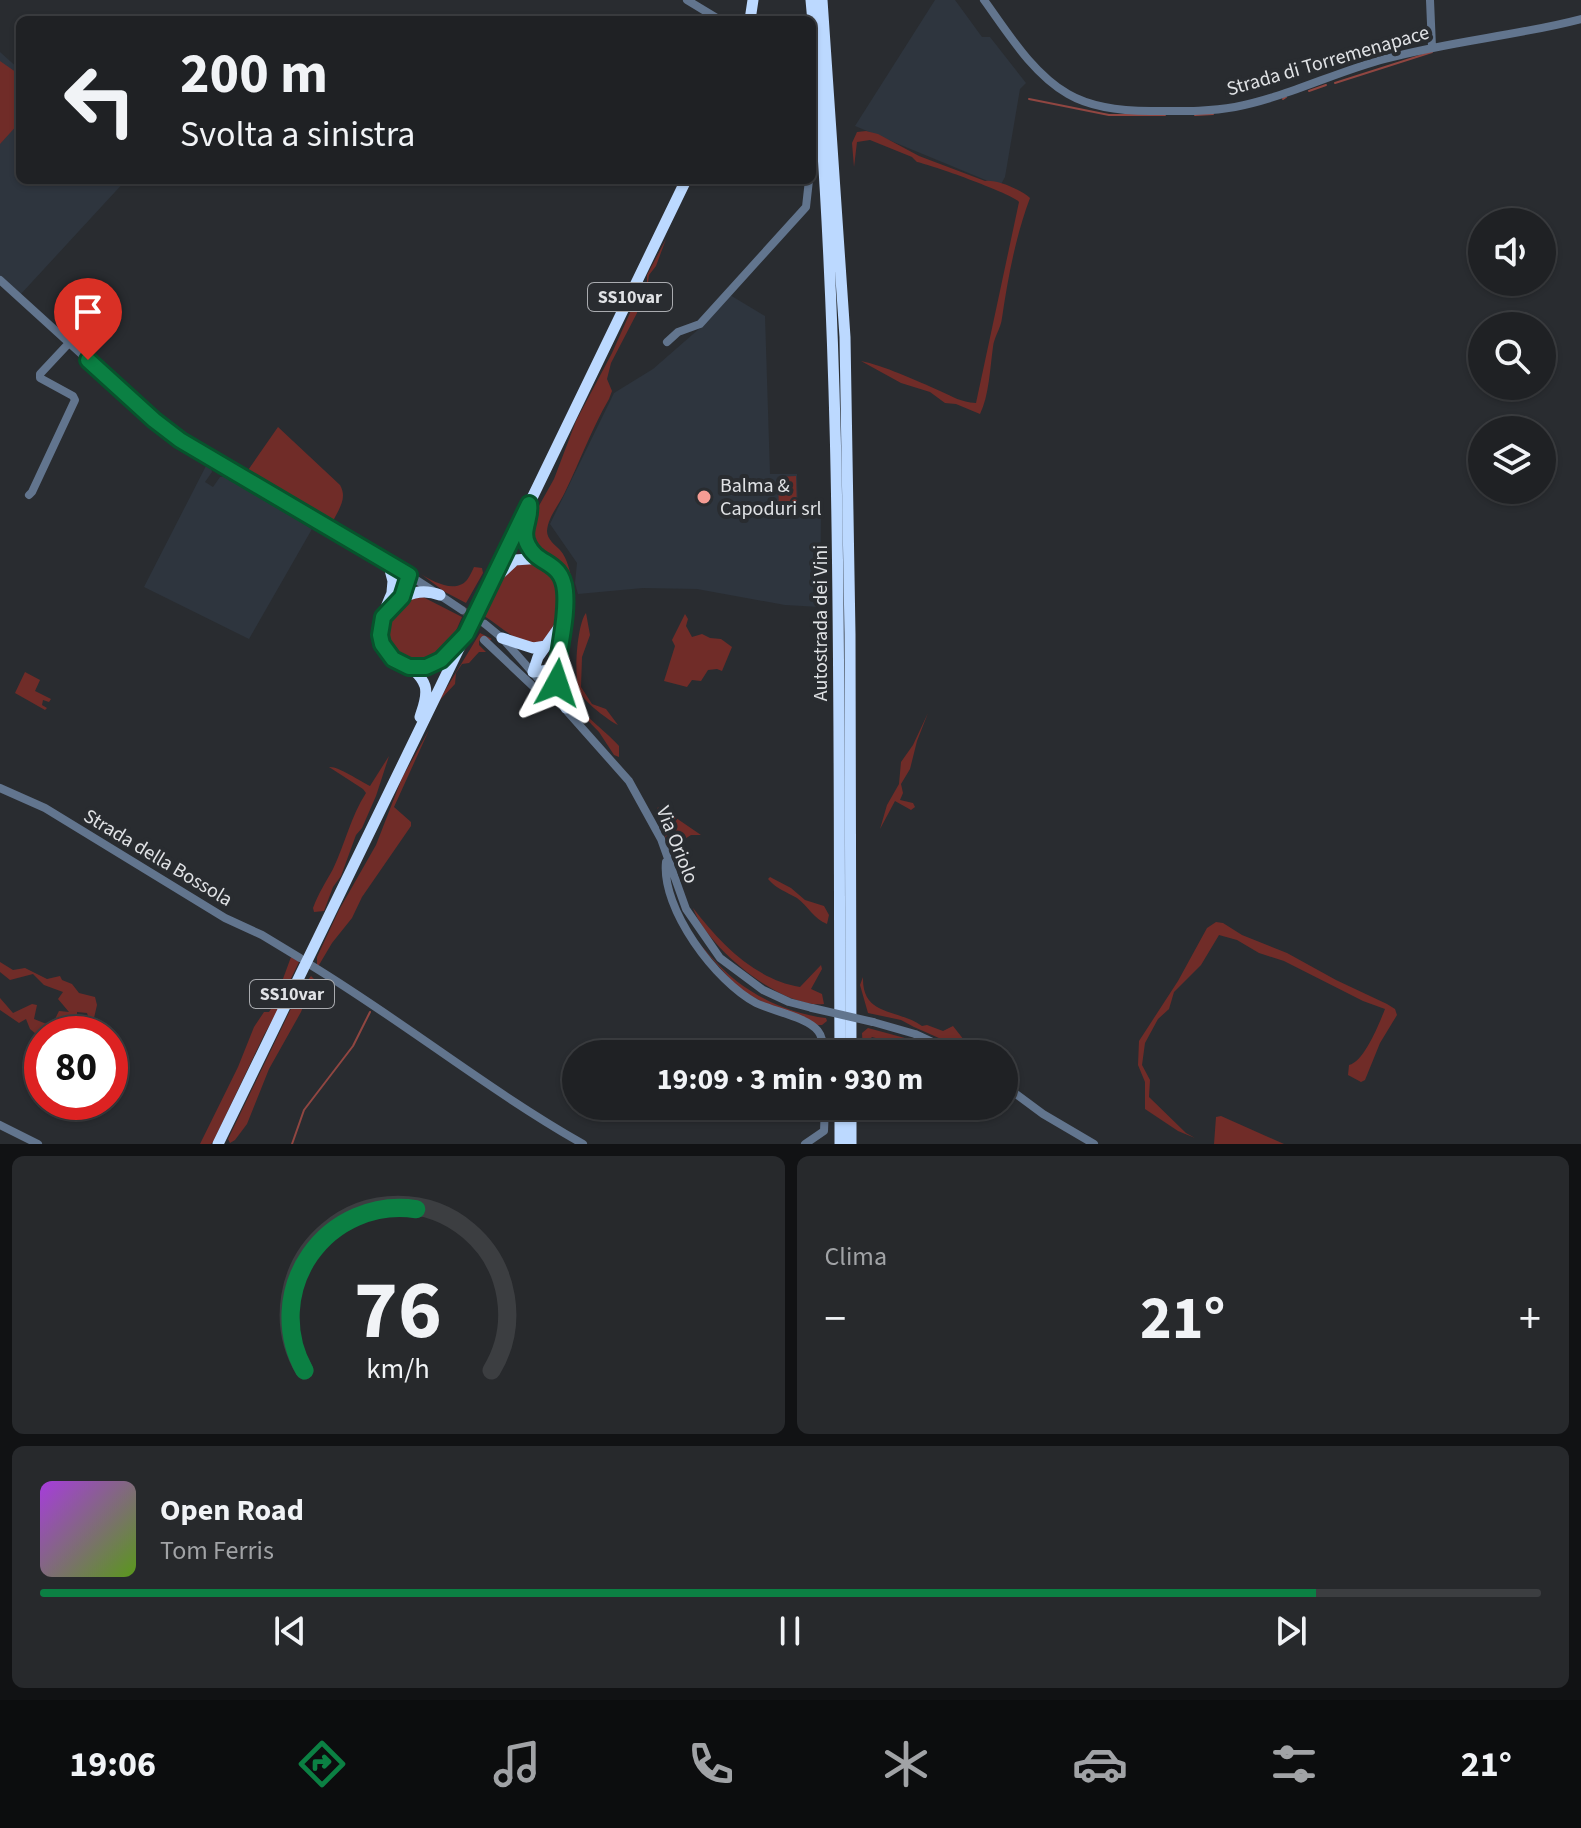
<!DOCTYPE html>
<html lang="it">
<meta charset="utf-8">
<style>
body{margin:0;font-family:"Source Sans 3",sans-serif;background:#27292c;color:#f1f3f6;height:100vh;display:flex;flex-direction:column;font-size:30px;white-space:nowrap}
*{box-sizing:border-box;margin:0}
p{font-size:26px;color:#a1a3a6}
.icon{flex:none;width:44px;height:44px;fill:none;stroke:currentColor;stroke-width:2;stroke-linecap:round;stroke-linejoin:round}
.map{position:relative;height:1144px;overflow:hidden}
.side{display:flex;flex-direction:column;gap:12px;padding:12px;background:#111214;flex:1}
.side>*{flex:none}
.top-card{position:absolute;left:16px;top:16px;width:800px;height:168px;border-radius:12px;box-shadow:0 2px 6px #0004,0 0 0 2px #3c3e41;background:#1f2124;color:#f1f3f6;overflow:hidden}
.tools{position:absolute;left:1468px;top:208px;display:grid;gap:16px}
.tools a{display:grid;place-items:center;width:88px;height:88px;border-radius:50%;background:#1f2124;box-shadow:0 2px 6px #0004,0 0 0 2px #3c3e41;font-size:40px}
.speed{position:absolute;left:24px;top:1016px;display:flex;gap:16px;font-size:40px;font-weight:700;text-align:center}
.speed>*{display:grid;place-content:center;width:104px;height:104px;border-radius:50%;background:#1f2124;box-shadow:0 2px 6px #0004,0 0 0 2px #3c3e41;line-height:1}
.speed .limit{border:12px solid #d22;background:#fff;color:#111}
.pin{position:absolute;display:grid;place-items:center;width:68px;height:68px;color:#fff;margin:-82px -34px;border-radius:50% 50% 50% 0;rotate:-45deg;box-shadow:0 0 8px #0007}
.pin .icon{rotate:45deg}
.me{position:absolute;width:88px;margin:-44px;rotate:5deg;stroke-linejoin:round;filter:drop-shadow(0 0 6px #0008)}
.turn{display:flex;align-items:center;gap:28px;height:168px;padding:0 32px;font-size:36px}
.turn .icon{width:104px;height:104px;stroke-width:2.5}
.turn b{display:block;font-size:56px;line-height:68px}
.big{font-size:60px;font-weight:700;line-height:1.1}
.side .widget{flex:1;display:flex;flex-direction:column;justify-content:center;gap:12px;min-width:0;padding:0 28px;border-radius:12px;background:#27292c}
.side .dial{align-items:center;gap:0}
.dial svg{height:208px;overflow:visible;fill:none;stroke:#3c3e41;stroke-width:7;stroke-linecap:round;text-anchor:middle}
.dial text{fill:#f1f3f6;stroke:none}
.song{display:flex;align-items:center;gap:24px}
.cover{width:96px;height:96px;border-radius:12px;background:linear-gradient(135deg,hsl(280 70% 55%),hsl(90 70% 35%))}
.played{height:8px;border-radius:4px;background:linear-gradient(90deg,#0b8043 85%,#3c3e41 85%)}
.keys{display:flex;justify-content:space-around;direction:ltr}
.heat{display:flex;justify-content:space-between;align-items:center;font-size:44px;direction:ltr}
.side .tiles{flex:1;display:grid;gap:12px;grid-template-columns:1fr 1fr}
.widget:last-child{grid-column:span 2}
.trip{position:absolute;left:562px;top:1040px;width:456px;height:80px;border-radius:40px;background:#1f2124;box-shadow:0 2px 6px #0004,0 0 0 2px #3c3e41;font-weight:700;line-height:80px;text-align:center}
.dock{display:flex;height:128px;justify-content:space-around;align-items:center;background:#0c0d0e;color:#a1a3a6}
.dock .icon{width:56px;height:56px}
.dock .active{color:#0b8043}
.dock b{font-size:36px;color:#f1f3f6}
.map>svg:first-child{display:block}
</style>
<div class="map">
<svg width="1581" height="1144" viewBox="0 0 1581 1144">
<rect width="100%" height="100%" fill="#292c30"/>
<path fill="#2e353e" d="M935 0H955L982 37H990L1026 83 1020 89 1005 177 1000 186 855 126Z
M0 52 20 70V180H126L20 295 0 276Z
M730 295 765 316 770 474H797L798 512 821 513 820 607 785 605 697 589 643 588 578 594 575 583 577 563 550 524 614 393 653 369 700 328Z
M207 464 211 466 212 472 205 482 213 487 220 477 226 476 312 529 249 639 144 587Z"/>
<path fill="#702c28" d="M0 61 20 75V122L0 144Z
M866 131 878 134 919 156 985 181C996 179 1022 190 1030 198 1016 235 1008 277 1002 318 1001 328 994 337 993 347 990 368 989 396 980 414L956 404 945 403 930 392 901 383 861 361C882 365 918 381 940 391 954 397 960 402 976 403L1019 202C1013 194 932 165 917 162L912 157 870 140 857 142 854 167 852 143 857 132Z
M666 239 656 266 649 275 647 290 637 305V313L611 363 607 379 612 391 609 399C592 428 580 461 565 492 559 505 548 517 547 531 547 539 555 545 560 550 568 559 570 573 573 584 581 617 555 664 569 693 580 714 604 729 619 746V757L614 755 599 732 565 697 562 670 570 583 559 562 535 545 530 537 531 520 554 479 576 421 612 353 642 286 647 283V275Z
M278 427 340 485C348 499 338 510 332 523L285 500 246 473Z
M796 476 797 512H779L778 477Z
M519 563C526 563 536 562 543 565 569 576 563 646 532 643 513 641 500 625 484 616 493 597 500 575 519 563Z
M474 567 482 568 483 573 466 603 445 592 421 574C432 581 455 594 467 580 470 576 472 571 474 567Z
M423 597 462 617C457 628 452 642 444 650 406 688 362 625 399 603 405 599 415 598 423 597Z
M586 613 590 635 582 657 581 687 592 704 606 709 618 725C608 720 587 704 580 693 573 679 577 624 586 613Z
M685 614 688 619 686 626 692 637 702 634 710 638 721 639 732 647 722 671 717 669 708 670 701 681 692 680 687 687 664 681 675 646 672 640Z
M480 633 492 639 488 641 484 637 479 641V645L486 652H479L469 663 462 664 456 673 455 684 438 702Z
M25 672 40 680 35 691 51 699 49 702 43 700 42 705 47 708 45 710 15 693Z
M928 713 917 741 910 769 901 784 903 793 900 800 913 803 915 807 911 810 895 801 880 829 887 805 899 784 901 762 913 745Z
M429 730 394 807 411 822V826L362 897 352 918 332 943 319 965H317V957L339 910 376 845 402 778Z
M389 756 376 796 362 828 356 835 341 876 333 887 324 911 314 912 313 908C319 892 326 882 333 869 345 844 351 816 366 793L363 789 329 767C338 766 360 781 370 786Z
M660 807 701 835H691L669 849 657 808Z
M770 877 791 888 805 900 824 906 829 915 827 924C814 919 808 906 797 898 785 891 778 890 768 879Z
M693 908C720 943 754 979 800 987L821 965 822 969 811 989 822 994 824 1004C781 1009 707 947 693 908Z
M1216 922 1223 923 1242 935 1287 953 1336 980 1387 1004 1395 1009 1397 1015 1380 1043 1365 1080 1361 1082 1348 1075 1349 1065C1364 1062 1379 1024 1385 1009L1363 1001 1284 961 1259 953 1237 940 1219 935 1201 965 1174 992 1169 1009 1158 1019 1145 1043 1142 1065 1150 1080 1149 1097 1186 1133 1195 1138 1178 1131 1145 1109V1082L1138 1065 1139 1041 1178 981 1207 928Z
M699 944C708 952 715 962 725 971 751 996 790 1014 826 1018L827 1021 822 1025H818L770 1006 740 990Z
M291 957 299 962 282 997 280 1007 264 1035 213 1142 211 1144H200L238 1067 254 1027 264 1012H269L273 1006Z
M0 962 13 970 25 968 47 979 60 976 62 980 72 984 79 993 95 997 97 1005 94 1018 89 1019 87 1013 77 1012V1022L72 1026 74 1034H70L55 1019 59 1011 69 1012 58 999 63 992 44 985 33 974 10 980 0 972Z
M311 976 314 979 301 1012 269 1069 247 1124 235 1140 230 1143 228 1139 300 990Z
M863 977C862 1017 897 1008 922 1026L927 1025 943 1031 953 1026 975 1054 914 1027 901 1020 868 1013 860 985Z
M0 998 13 1013 32 1004 37 1005 34 1019 49 1025 56 1034 47 1031 36 1034 30 1029 26 1019 19 1023 0 1010Z
M868 1028 927 1044 945 1054 921 1046 901 1045 872 1037 868 1041 866 1054H863L862 1033Z
M1221 1116 1284 1144H1214L1216 1117Z"/>
<g fill="none" stroke-linecap="round" stroke-linejoin="round">
<path stroke="#904641" stroke-width="2" d="M1335 83 1432 52
M1309 91 1326 85
M1029 99 1109 115H1165
M1283 99 1286 97
M1195 115 1213 114
M292 1144 304 1110 353 1046 370 1012"/>
<path stroke="#44474b" stroke-width="8" stroke-dasharray="8 4" stroke-linecap="butt" d="M462 610 485 624"/>
<path stroke="#62758e" stroke-width="8" d="M687 0 720 20
M984 0C1008 33 1032 73 1068 94 1092 108 1124 111 1151 111 1179 111 1207 112 1235 107 1287 97 1335 72 1385 59 1450 41 1516 36 1581 19
M1430 0 1432 47
M0 280 154 420C221 471 296 509 369 551 401 569 432 590 462 610
M667 342 678 332 700 324 806 207 809 180
M29 495 32 492 75 400 73 396 40 378V374L69 343
M485 624 502 638 629 781 661 839 686 909 720 958 763 990 789 1002 812 1008
M484 640 537 690 547 695 553 694
M0 788 45 808 225 918 262 935 300 958
M666 862C661 909 716 982 756 1003 772 1011 807 1017 818 1031 823 1037 823 1046 824 1054
M309 964C403 1021 488 1090 583 1144
M873 1022 915 1034 958 1054
M1004 1085 1043 1114 1094 1144
M0 1125 38 1144
M805 1144 824 1131 825 1106"/>
<path stroke="#bcd9ff" stroke-width="11" d="M811 0C844 351 838 702 840 1054
M822 0 845 337 850 634 851 1054
M750 20 753 0
M529 516C513 557 548 550 561 576 573 602 557 649 557 677L558 692 566 708
M388 562 393 581 392 592
M501 573 515 560 542 558
M409 575C396 582 392 592 387 605 362 670 413 652 425 686 428 696 423 707 420 717
M487 591 686 180
M388 610C402 595 419 587 440 595
M502 638 533 648 546 646
M556 661 550 670 533 672 538 657 560 626
M409 667 434 665 459 642
M840 1106V1144
M851 1106V1144
M218 1144 466 634"/>
<path stroke="#62758e" stroke-width="8" d="M812 1008 873 1022"/>
<path stroke="#bcd9ff" stroke-width="11" d="M466 634 487 591"/>
</g>
<g fill="none" stroke-linecap="round" stroke-linejoin="round">
<defs>
<path id="route" d="M88 360 154 420 180 440 409 575 402 597 383 617 380 635 382 644 393 659 409 667H426L441 660 466 634 529 504C532 518 520 531 528 545 538 566 562 560 565 591 568 621 556 653 557 683"/>
</defs>
<use href="#route" stroke="#07532c" stroke-width="20"/>
<use href="#route" stroke="#0b8043" stroke-width="14"/>
</g>
<circle fill="#f59c94" stroke="#292c30" stroke-width="3" cx="704" cy="497" r="8"/>
<g text-anchor="middle" dominant-baseline="central" stroke-width="8" stroke-linejoin="round" paint-order="stroke">
<g fill="#292c30" stroke="#a9abaf" stroke-width="2">
<rect x="588" y="283" width="84" height="28" rx="6"/>
<rect x="250" y="980" width="84" height="28" rx="6"/>
</g>
<g font-size="18" font-weight="bold" fill="#e0e2e5">
<text x="630" y="297">SS10var</text>
<text x="292" y="994">SS10var</text>
</g>
<g font-size="20" fill="#e0e2e5" stroke="#292c30">
<text transform="translate(1328 61) rotate(-16)">Strada di Torremenapace</text>
<text transform="translate(821 623) rotate(-90)">Autostrada dei Vini</text>
<text transform="translate(677 845) rotate(68)">Via Oriolo</text>
<text transform="translate(158 858) rotate(31)">Strada della Bossola</text>
</g>
<g font-size="20" fill="#e0e2e5" stroke="#292c30" text-anchor="start">
<text x="720" y="486">Balma &amp;<tspan x="720" dy="23">Capoduri srl</tspan></text>
</g>
</g>
</svg>
<div class="tools">
<a><svg class="icon" aria-label="sound" viewBox="0 0 24 24"><path d="M4 9h4l5-4v14l-5-4H4zM17 9q2 3 0 6"/></svg></a>
<a><svg class="icon" aria-label="search" viewBox="0 0 24 24"><circle cx="10" cy="10" r="6"/><path d="M15 15l6 6"/></svg></a>
<a><svg class="icon" aria-label="layers" viewBox="0 0 24 24"><path d="M12 4l9 5-9 5-9-5zM3 14l9 5 9-5"/></svg></a>
</div>
<div class="speed"><div class="limit">80</div></div>
<div class="pin" style="left:88px;top:360px;background:#d93025"><svg class="icon" aria-label="arrive" viewBox="0 0 24 24"><path d="M6 21V4h12l-3 4 3 4H6"/></svg></div>
<svg class="me" style="left:557px;top:683px" viewBox="-20 -20 40 40"><path d="M0-17L14 15 0 8-14 15z" fill="#0b8043" stroke="#fff" stroke-width="4"/></svg>
<div class="trip">19:09 · 3 min · 930 m</div>
<div class="top-card">
<div class="turn"><svg class="icon" aria-label="left" viewBox="0 0 24 24"><path d="M17 20v-9H6M10 6l-5 5 5 5"/></svg><div><b>200 m</b>Svolta a sinistra</div></div>
</div>
</div>
<section class="side">
<div class="tiles">
<div class="widget dial"><svg viewBox="0 0 100 80">
<path d="M14 69A42 42 0 1 1 86 69"/>
<path d="M14 69A42 42 0 0 1 57 7" stroke="#0b8043"/>
<text x="50" y="56" font-size="32" font-weight="700">76</text>
<text x="50" y="72" font-size="11">km/h</text>
</svg></div>
<div class="widget"><p>Clima</p>
<div class="heat"><a>−</a><b class="big">21°</b><a>+</a></div>
</div>
<div class="widget">
<div class="song"><i class="cover"></i><div><b>Open Road</b><p>Tom Ferris</p></div></div>
<div class="played"></div>
<div class="keys"><svg class="icon" aria-label="previous" viewBox="0 0 24 24"><path d="M18 5L8 12l10 7zM5 5v14"/></svg><svg class="icon" aria-label="pause" viewBox="0 0 24 24"><path d="M8 5v14M16 5v14"/></svg><svg class="icon" aria-label="next" viewBox="0 0 24 24"><path d="M6 5l10 7-10 7zM19 5v14"/></svg></div>
</div>
</div>
</section>
<nav class="dock">
<b>19:06</b>
<svg class="icon active" aria-label="directions" viewBox="0 0 24 24"><path d="M12 3l9 9-9 9-9-9zM9 14v-3h6M13 9l2 2-2 2"/></svg>
<svg class="icon" aria-label="music" viewBox="0 0 24 24"><path d="M9 18V5l10-2v13"/><circle cx="6" cy="18" r="3"/><circle cx="16" cy="16" r="3"/></svg>
<svg class="icon" aria-label="phone" viewBox="0 0 24 24"><path d="M5 4h4l2 5-3 2q2 4 5 5l2-3 5 2v4C11 20 4 13 5 4z"/></svg>
<svg class="icon" aria-label="climate" viewBox="0 0 24 24"><path d="M12 3v18M4 7l16 10M4 17L20 7"/></svg>
<svg class="icon" aria-label="car" viewBox="0 0 24 24"><path d="M5 17H2v-5l4-1 3-4h7l3 4 3 1v5h-3M9 17h6M6 11h13"/><circle cx="7" cy="17" r="2"/><circle cx="17" cy="17" r="2"/></svg>
<svg class="icon" aria-label="filters" viewBox="0 0 24 24"><path d="M4 7h16M4 17h16"/><circle cx="9" cy="7" r="2"/><circle cx="15" cy="17" r="2"/></svg>
<b>21°</b>
</nav>
